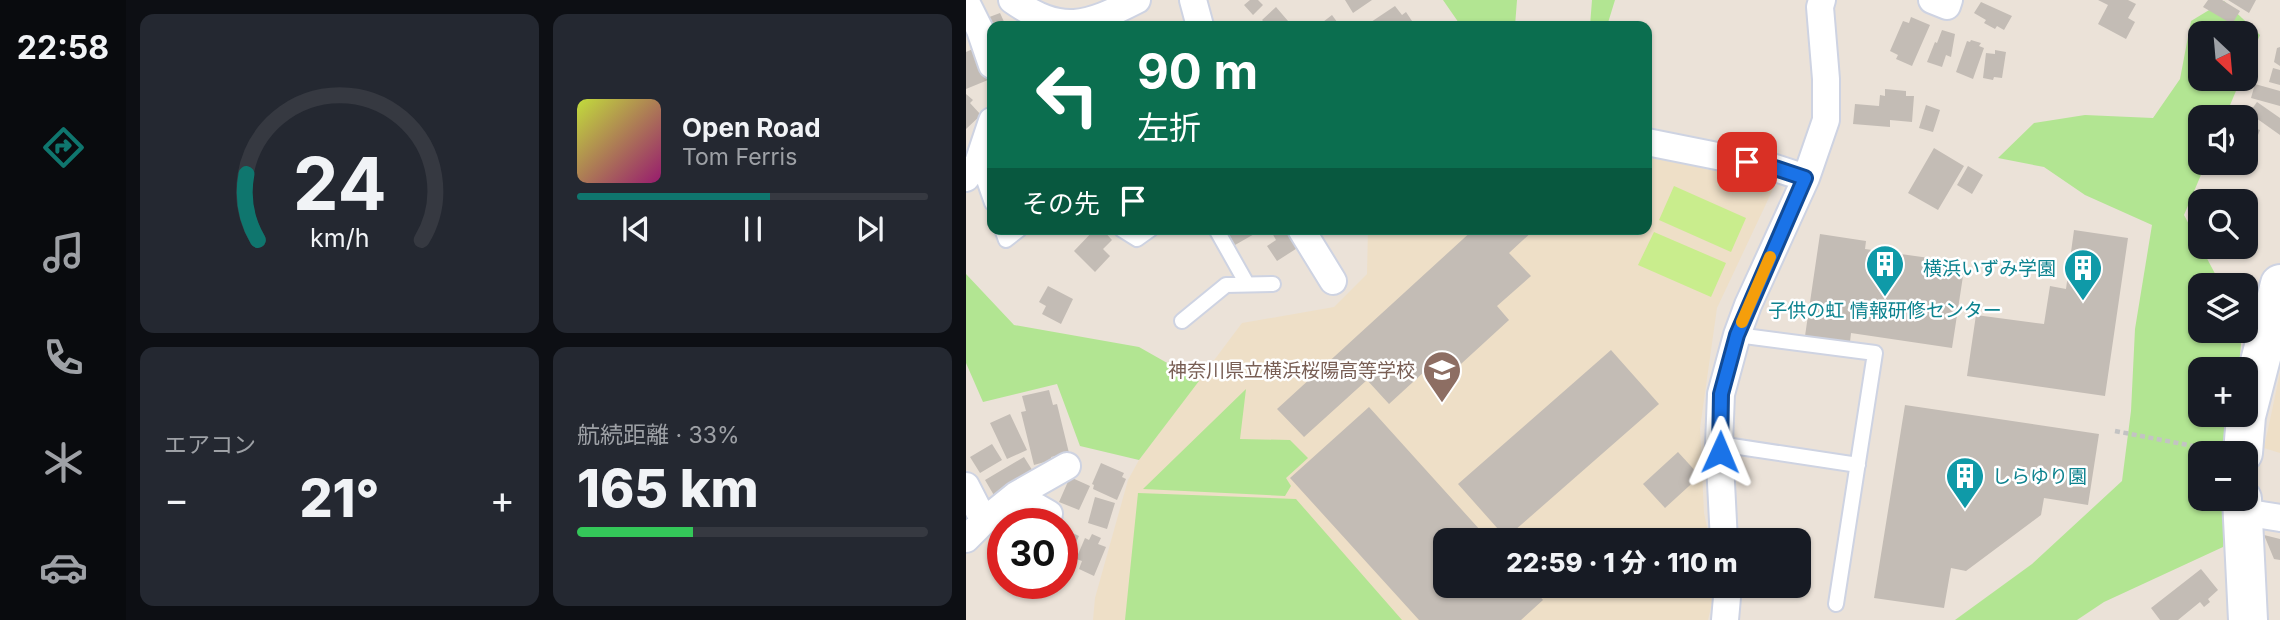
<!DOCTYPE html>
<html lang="ja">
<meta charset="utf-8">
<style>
body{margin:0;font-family:Inter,"Noto Sans JP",sans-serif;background:#242831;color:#f1f3f6;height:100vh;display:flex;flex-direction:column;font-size:26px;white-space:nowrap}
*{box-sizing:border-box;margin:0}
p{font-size:23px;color:#9ea1a6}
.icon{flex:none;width:38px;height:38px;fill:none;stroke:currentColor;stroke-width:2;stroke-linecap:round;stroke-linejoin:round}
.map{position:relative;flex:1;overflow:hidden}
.drawer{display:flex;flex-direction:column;gap:14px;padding:14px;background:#0d0f14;width:840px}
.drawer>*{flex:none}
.hud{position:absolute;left:21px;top:21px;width:665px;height:214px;border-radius:14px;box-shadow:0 2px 5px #0004;background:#0b6e4f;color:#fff;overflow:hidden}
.needle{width:46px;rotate:154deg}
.controls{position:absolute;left:1222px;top:21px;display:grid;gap:14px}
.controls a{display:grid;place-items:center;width:70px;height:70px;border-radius:14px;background:#171b24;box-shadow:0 2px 5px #0004;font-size:35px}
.speed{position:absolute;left:21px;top:508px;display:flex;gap:14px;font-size:35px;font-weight:700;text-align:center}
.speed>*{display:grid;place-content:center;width:91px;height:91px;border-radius:50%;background:#171b24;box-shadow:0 2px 5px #0004;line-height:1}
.speed .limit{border:10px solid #d22;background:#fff;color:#111}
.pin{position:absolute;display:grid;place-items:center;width:60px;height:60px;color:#fff;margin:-30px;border-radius:14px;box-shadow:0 4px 10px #0006}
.me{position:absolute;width:77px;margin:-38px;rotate:1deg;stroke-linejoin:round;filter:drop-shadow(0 0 5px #0008)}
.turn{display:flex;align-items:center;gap:24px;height:147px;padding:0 35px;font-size:32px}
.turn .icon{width:91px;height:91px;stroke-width:2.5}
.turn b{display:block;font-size:49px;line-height:60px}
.then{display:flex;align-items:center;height:66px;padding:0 35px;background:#0003;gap:14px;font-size:26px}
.big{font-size:52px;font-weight:800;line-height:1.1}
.drawer .tile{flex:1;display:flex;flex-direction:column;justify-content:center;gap:10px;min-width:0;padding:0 24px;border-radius:14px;background:#242831}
.drawer .dial{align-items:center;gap:0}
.dial svg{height:182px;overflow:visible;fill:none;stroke:#363941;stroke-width:7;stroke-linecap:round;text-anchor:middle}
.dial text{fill:#f1f3f6;stroke:none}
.song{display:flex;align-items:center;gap:21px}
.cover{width:84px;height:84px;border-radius:10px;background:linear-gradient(135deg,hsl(70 70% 55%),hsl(320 70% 35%))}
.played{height:7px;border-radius:4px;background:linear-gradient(90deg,#0f766e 55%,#363941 55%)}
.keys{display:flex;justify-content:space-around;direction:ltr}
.heat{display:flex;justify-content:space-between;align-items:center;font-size:38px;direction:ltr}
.charge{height:10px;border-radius:5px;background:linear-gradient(90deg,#34c759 33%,#363941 0)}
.drawer .tiles{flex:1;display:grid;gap:14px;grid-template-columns:repeat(2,1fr)}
.trip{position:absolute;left:467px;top:528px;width:378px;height:70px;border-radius:14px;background:#171b24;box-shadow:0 2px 5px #0004;font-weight:800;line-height:70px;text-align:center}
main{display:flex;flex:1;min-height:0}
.tab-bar{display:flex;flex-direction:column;width:126px;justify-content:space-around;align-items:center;background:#090b0e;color:#9ea1a6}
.tab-bar .icon{width:49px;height:49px}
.tab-bar .on{color:#0f766e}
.tab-bar b{font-size:32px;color:#f1f3f6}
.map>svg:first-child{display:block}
</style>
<main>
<nav class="tab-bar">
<b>22:58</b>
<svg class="icon on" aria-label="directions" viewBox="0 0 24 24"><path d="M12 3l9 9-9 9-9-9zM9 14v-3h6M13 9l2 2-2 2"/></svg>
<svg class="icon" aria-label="music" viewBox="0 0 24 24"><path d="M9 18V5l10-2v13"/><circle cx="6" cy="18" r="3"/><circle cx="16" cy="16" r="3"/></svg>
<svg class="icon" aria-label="phone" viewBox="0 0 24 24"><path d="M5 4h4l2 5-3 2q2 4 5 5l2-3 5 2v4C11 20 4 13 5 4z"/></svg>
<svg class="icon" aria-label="climate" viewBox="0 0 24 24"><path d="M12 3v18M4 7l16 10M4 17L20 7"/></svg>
<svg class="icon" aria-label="car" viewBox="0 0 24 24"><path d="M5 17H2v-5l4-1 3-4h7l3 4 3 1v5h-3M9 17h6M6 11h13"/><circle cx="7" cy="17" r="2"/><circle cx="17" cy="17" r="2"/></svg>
</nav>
<section class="drawer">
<div class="tiles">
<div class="tile dial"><svg viewBox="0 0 100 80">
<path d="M14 69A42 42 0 1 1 86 69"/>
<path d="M14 69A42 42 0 0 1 9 40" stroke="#0f766e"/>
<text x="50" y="56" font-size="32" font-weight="700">24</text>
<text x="50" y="72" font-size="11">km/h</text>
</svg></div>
<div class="tile">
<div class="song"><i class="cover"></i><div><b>Open Road</b><p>Tom Ferris</p></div></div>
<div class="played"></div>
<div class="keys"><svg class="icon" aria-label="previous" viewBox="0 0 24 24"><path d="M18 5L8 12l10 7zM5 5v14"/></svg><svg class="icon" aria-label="pause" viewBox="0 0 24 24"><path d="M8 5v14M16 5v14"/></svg><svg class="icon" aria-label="next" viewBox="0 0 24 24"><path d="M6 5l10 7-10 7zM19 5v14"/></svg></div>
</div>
<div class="tile"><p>エアコン</p>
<div class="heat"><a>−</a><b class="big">21°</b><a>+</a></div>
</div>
<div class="tile"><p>航続距離 · 33%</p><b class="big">165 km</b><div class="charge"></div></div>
</div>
</section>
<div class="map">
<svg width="1314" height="620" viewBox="0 0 1314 620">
<rect width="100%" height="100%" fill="#ebe2d8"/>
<path fill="#eedfc7" d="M681 153 808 187 751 308 734 428 738 513 744 541H480V586H750L742 620H127L129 598 162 480 173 460 276 323 368 307 401 274 402 229H681Z
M1314 373V453L1298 448Z"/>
<path fill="#b2e592" d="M477 0H551L549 26H495Z
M626 0H649L641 26H624Z
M1258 1 1294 35 1279 69V33H1234V79H1275L1259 117H1234V163H1240L1218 215 1255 285H1234V331H1276L1273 369H1234V415H1269L1265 453H1234V499H1261L1257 547 1138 602 1111 620H989L1066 564 1156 481 1165 411 1169 329 1186 225 1119 195 1078 167 1032 158 1068 123 1119 115 1187 118 1214 79 1225 21Z
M0 274 48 325 173 347 233 381 173 460 114 446 91 384 17 402 0 363Z
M280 389 274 439 324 440 342 458 320 478 325 486 319 496 177 489Z
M172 493 330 499 436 620H159Z"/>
<path fill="#c9ed8d" d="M708 186 780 218 765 252 693 220Z
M688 232 760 263 745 297 672 265Z"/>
<path fill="#c3bcb5" d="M284 0H292L297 5 287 15 278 5Z
M379 0H406L387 13Z
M1132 0H1162L1170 4 1162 18 1169 22 1160 39 1132 24 1142 5Z
M1242 0H1256L1274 11 1266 24 1237 7Z
M1262 0H1290L1283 13Z
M1015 2 1046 16 1038 30 1031 26 1029 29 1018 23 1020 20 1008 13Z
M429 6 436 15 440 12 446 21 442 24 443 26H399Z
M310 7 322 21 315 26H302L296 20Z
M34 13 40 26H26L18 19Z
M366 15 374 26H345L351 22 353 25Z
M945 17 964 25 946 66 930 59 932 55 924 51 937 21 943 23Z
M976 30 989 34 985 57 980 55 976 67 961 62 969 42 971 43Z
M1005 40 1015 43 1013 46 1018 48 1007 79 990 72 1001 41 1004 42Z
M1314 47V66L1308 62 1311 48Z
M9 48 22 80 0 89V52Z
M1029 50 1040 52 1036 78 1028 77 1027 80 1017 78 1020 53 1029 54Z
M1307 68 1314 70V85L1303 82Z
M1289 84 1314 91V106L1285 98Z
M919 89 940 91V96H948L946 122 924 120V127L887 124 889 104 913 106 914 95 919 96Z
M0 94 7 100 4 103 15 115 0 129Z
M1291 102 1314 118V135L1283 113Z
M960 105 974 110 967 132 953 128Z
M1279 125 1294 130 1278 170 1259 163H1279Z
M968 148 998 166 972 210 942 193Z
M1002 166 1017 175 1006 194 991 185Z
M129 229H136L146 240 137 249 144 256 129 272 108 251Z
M264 229H297L269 245 261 231Z
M308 229H326L336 245 311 261 301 246 310 240 305 231Z
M508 229H569L543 253 565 276 531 306 543 320 472 385 459 371 423 404 401 380 338 437 311 409Z
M1108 230 1162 238 1139 396 1001 376 1010 315 1078 324 1084 286 1100 289Z
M854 234 900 241 899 249 999 263 986 348 885 333 884 342 839 336Z
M82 286 107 299 95 324 76 314 80 306 73 302Z
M645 350 693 404 540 538 492 484Z
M83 390 87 405 91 404 103 453 85 457 86 460 68 465 55 412 60 411 56 396Z
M939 405 1133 434 1122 505 1078 498 1075 515 1000 571 985 568 978 608 908 598Z
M403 407 524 541H480V586H565L577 600 555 620H453L324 478Z
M44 414 61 450 41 459 24 423Z
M26 444 36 460 14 473 4 457Z
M712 452 734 476 699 508 677 484Z
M58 457 68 473 29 497 19 480Z
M135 463 158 473 156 477 160 479 151 500 127 489 128 485 126 484Z
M104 477 124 486 113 510 93 502Z
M129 497 149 503 141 529 122 523Z
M42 514 63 523H38Z
M102 531 113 536 100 564 96 563V533L100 535Z
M126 534 135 538 132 544 140 547 128 576 113 569 116 561 110 559 119 538 123 540Z
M1298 535 1314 539V560L1308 559Z
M1235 569 1252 590 1242 599 1244 602 1238 607 1234 602 1212 620H1194L1185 608Z"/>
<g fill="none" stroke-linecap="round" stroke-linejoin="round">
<defs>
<path id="lane" d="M12 163 26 203
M36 229 40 240 54 229
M155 229 171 239 185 229
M250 229 281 284
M216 321 260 285 307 284
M771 335 909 353 870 604
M753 444 892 465"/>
<path id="street" d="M46 0C96 35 120 26 171 0
M227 0 234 26
M966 0 981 6 983 0
M0 2 14 30 26 65
M681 142 806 167 840 178
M0 178 12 163 26 121
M335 229 367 281
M0 486 18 521 0 539
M50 495 83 514
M1277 512 1314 518
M18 521 50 495 101 466
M758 541 753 444 755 394 771 335 782 305 840 178 860 120V79L854 7 856 0
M759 620 762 586"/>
<path id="secondary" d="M1277 453 1280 416 1314 284
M1276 499 1282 620"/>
</defs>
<use href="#lane" stroke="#ced3e2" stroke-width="18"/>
<use href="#street" stroke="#ced3e2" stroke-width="30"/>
<use href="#secondary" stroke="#ced3e2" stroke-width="42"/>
<path stroke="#c3c3c3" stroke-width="4.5" stroke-dasharray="5 3.5" stroke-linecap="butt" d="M1149 431 1248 450"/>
<use href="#lane" stroke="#fff" stroke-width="14"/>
<use href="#street" stroke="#fff" stroke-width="26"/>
<use href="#secondary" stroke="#fff" stroke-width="38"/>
</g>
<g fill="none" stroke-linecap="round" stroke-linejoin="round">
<defs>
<path id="route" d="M754 452 755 394 771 335 839 178 806 167 781 162"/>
</defs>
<use href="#route" stroke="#114b97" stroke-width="18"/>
<use href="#route" stroke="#1a73e8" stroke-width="12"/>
<path stroke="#f59e0b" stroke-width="12" d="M776 322 804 257"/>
</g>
<defs>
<symbol id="building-pin" viewBox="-11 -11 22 30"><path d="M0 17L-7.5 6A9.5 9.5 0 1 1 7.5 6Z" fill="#0f9aa8" stroke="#fff"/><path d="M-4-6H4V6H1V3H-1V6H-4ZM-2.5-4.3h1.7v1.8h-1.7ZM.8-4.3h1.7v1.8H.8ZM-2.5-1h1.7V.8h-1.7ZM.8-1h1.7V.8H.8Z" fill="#fff"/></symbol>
<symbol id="school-pin" viewBox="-11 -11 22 30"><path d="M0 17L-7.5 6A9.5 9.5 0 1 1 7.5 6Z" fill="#8d6e63" stroke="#fff"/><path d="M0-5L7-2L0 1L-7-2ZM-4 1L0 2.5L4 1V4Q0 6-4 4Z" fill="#fff"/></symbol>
</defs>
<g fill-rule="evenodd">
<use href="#building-pin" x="897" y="242" width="44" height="60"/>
<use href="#building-pin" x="1095" y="246" width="44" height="60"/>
<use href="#school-pin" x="454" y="348" width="44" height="60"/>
<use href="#building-pin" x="977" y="454" width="44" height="60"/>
</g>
<g text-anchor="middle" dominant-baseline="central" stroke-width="5" stroke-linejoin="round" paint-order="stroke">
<g font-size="19" fill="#0d838f" stroke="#fff" text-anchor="end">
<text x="1090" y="268">横浜いずみ学園</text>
<text x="919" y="310" text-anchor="middle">子供の虹 情報研修センター</text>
<text x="1026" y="476" text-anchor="start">しらゆり園</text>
</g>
<g font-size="19" fill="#785e54" stroke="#fff" text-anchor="end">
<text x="449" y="370">神奈川県立横浜桜陽高等学校</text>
</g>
</g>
</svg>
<div class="controls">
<a><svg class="needle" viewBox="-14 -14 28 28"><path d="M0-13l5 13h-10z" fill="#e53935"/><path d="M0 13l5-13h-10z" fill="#9ea1a6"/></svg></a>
<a><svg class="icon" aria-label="sound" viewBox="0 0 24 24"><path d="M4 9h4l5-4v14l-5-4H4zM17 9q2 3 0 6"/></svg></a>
<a><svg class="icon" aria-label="search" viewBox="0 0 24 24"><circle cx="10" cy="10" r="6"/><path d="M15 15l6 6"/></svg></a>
<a><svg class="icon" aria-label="layers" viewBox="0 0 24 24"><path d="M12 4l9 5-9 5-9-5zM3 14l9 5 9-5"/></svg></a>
<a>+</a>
<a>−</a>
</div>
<div class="speed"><div class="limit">30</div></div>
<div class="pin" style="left:781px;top:162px;background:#d93025"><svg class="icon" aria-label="arrive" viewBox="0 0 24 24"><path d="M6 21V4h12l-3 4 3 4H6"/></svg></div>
<svg class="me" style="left:754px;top:452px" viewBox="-20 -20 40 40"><path d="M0-17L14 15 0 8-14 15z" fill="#1a73e8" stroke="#fff" stroke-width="4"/></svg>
<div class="trip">22:59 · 1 分 · 110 m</div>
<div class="hud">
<div class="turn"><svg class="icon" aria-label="left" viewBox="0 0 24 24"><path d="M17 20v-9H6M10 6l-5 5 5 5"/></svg><div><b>90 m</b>左折</div></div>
<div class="then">その先<svg class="icon" aria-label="arrive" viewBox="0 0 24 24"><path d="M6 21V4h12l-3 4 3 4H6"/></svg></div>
</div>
</div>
</main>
